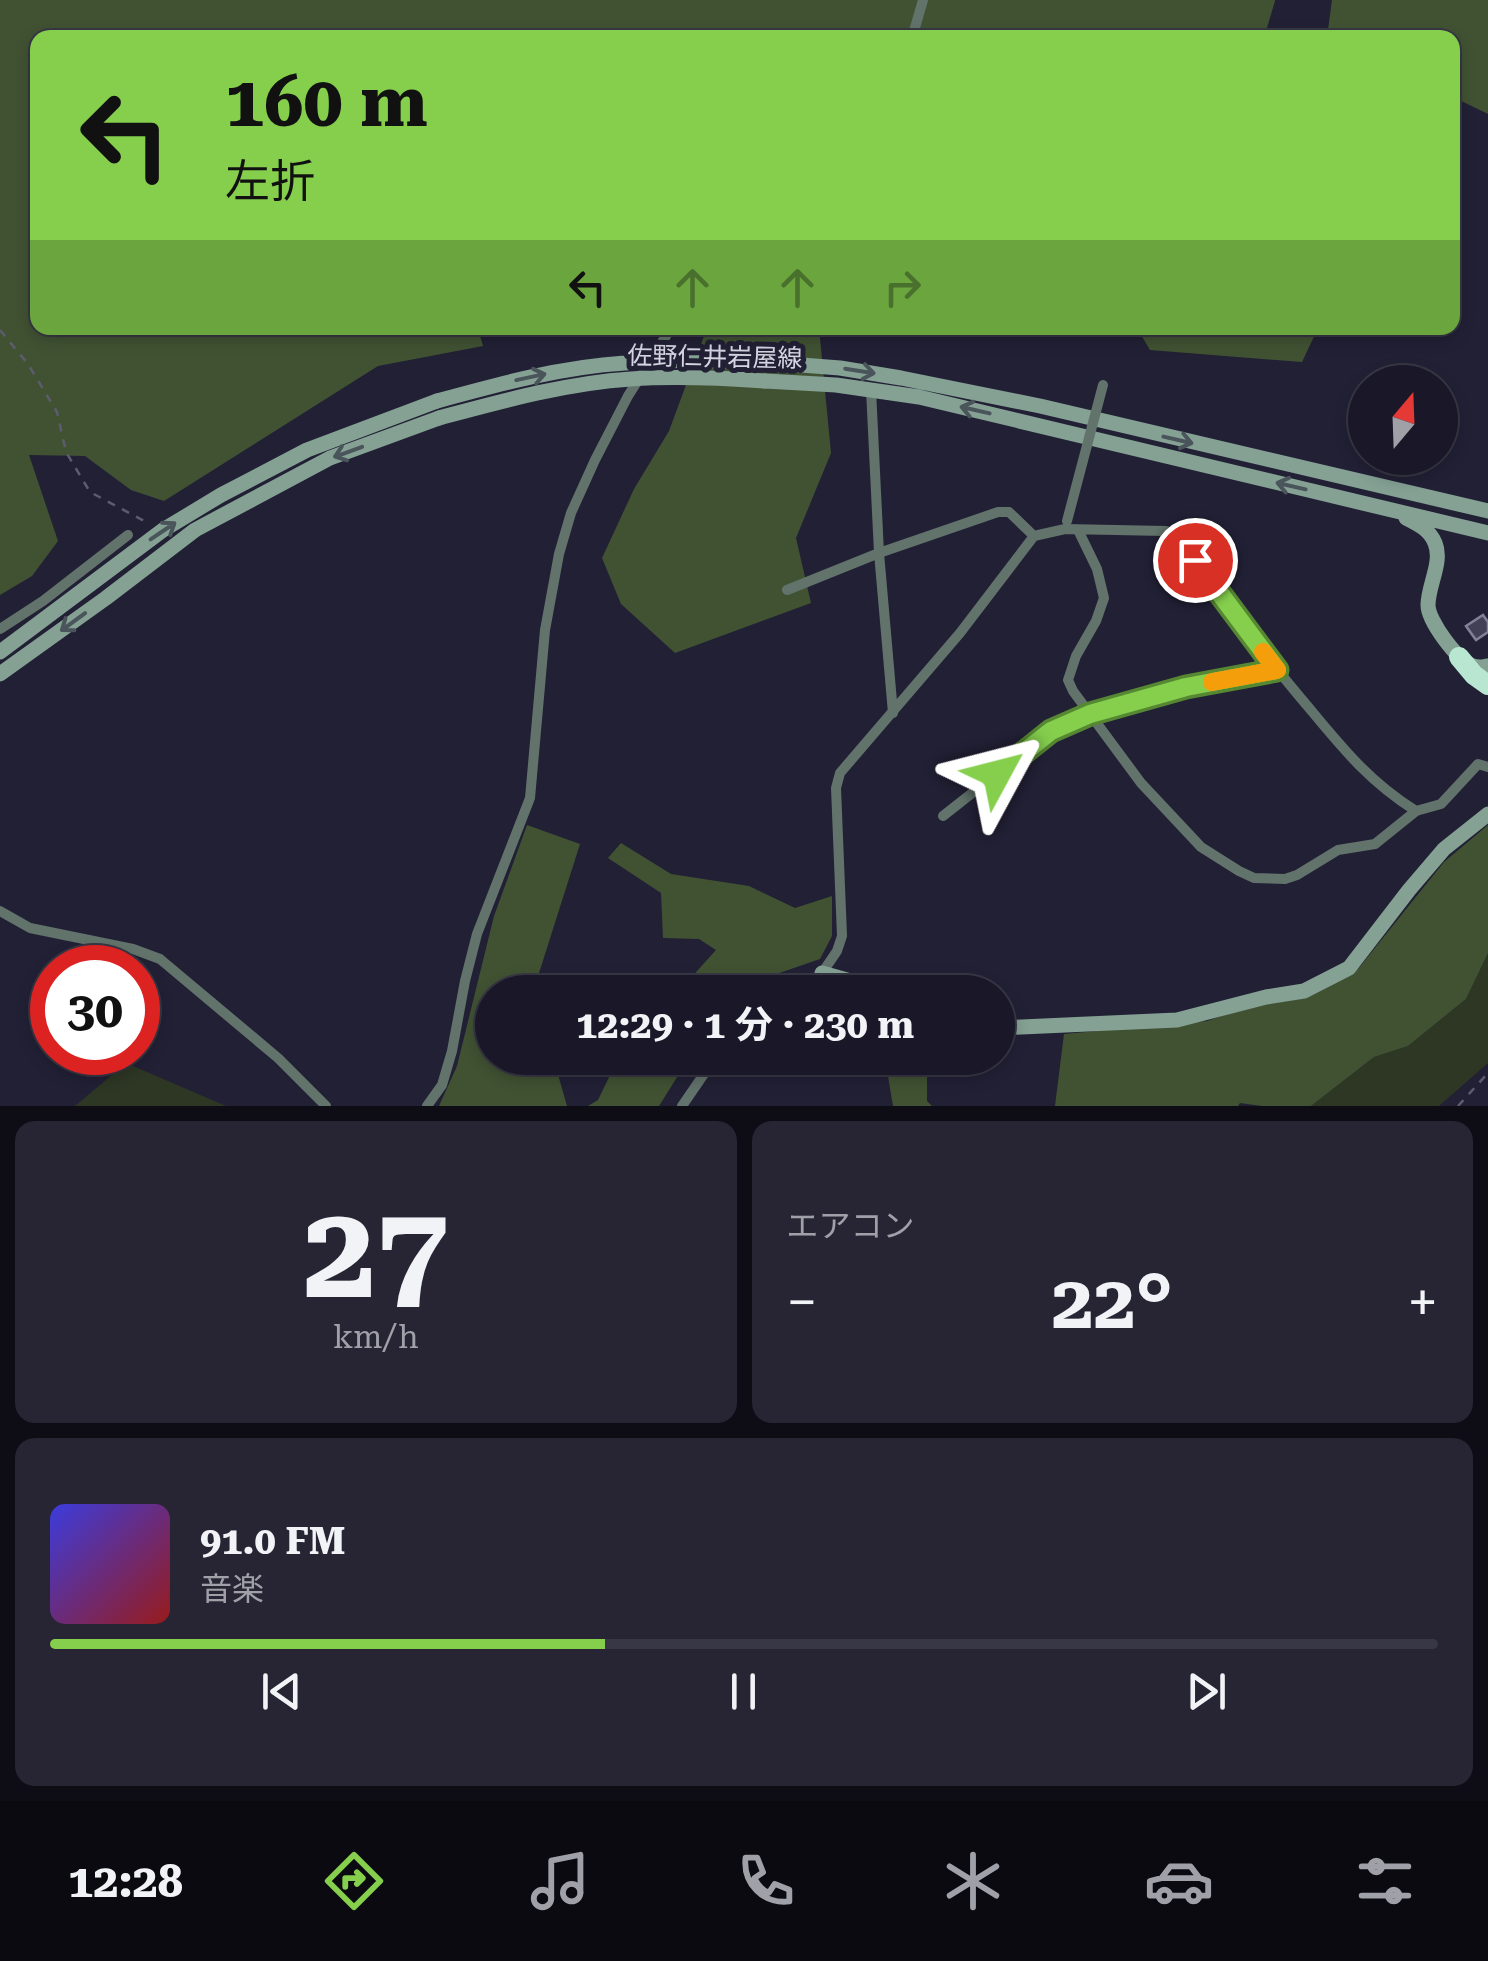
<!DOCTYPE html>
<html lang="ja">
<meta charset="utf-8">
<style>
body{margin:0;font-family:"Roboto Serif","Noto Sans JP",serif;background:#272534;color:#f1f3f6;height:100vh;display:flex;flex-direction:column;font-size:38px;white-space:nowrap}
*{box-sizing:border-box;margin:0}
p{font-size:32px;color:#9fa0a8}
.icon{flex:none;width:55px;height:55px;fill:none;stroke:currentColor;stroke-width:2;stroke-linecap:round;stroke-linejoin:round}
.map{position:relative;height:1106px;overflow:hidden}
.drawer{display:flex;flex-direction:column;gap:15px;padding:15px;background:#0e0d16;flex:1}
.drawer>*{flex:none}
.guide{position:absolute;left:30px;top:30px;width:1430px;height:305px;border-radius:20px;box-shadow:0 5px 15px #0003,0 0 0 2px #383745;background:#85cf4d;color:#111;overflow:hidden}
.needle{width:65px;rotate:19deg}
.fabs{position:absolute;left:1348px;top:365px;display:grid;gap:20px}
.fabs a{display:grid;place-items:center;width:110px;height:110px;border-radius:50%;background:#1a1828;box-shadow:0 5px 15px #0003,0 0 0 2px #383745;font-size:50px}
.speed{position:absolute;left:30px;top:945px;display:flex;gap:20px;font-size:50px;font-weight:700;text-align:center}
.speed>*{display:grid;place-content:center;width:130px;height:130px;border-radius:50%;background:#1a1828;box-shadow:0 5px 15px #0003,0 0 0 2px #383745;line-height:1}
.speed .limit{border:15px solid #d22;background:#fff;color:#111}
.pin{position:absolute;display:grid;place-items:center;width:85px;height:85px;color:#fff;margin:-42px;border:5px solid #fff;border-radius:50%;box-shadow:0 2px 10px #0007}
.me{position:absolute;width:110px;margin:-55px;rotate:52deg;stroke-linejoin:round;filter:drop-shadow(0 0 8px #0008)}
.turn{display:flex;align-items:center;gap:35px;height:210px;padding:0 30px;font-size:45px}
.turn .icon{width:130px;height:130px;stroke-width:2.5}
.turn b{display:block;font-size:70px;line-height:85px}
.lanes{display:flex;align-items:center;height:95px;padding:0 30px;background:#0003;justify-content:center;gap:50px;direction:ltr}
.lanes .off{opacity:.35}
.big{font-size:75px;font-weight:700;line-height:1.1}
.drawer .tile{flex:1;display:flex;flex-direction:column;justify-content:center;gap:15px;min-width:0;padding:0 35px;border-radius:20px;background:#272534}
.drawer .dial{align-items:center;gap:0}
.dial b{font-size:130px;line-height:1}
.song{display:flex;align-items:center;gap:30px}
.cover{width:120px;height:120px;border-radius:15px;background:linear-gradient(135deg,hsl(240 70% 55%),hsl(0 70% 35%))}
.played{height:10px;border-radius:5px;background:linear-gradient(90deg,#85cf4d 40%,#383745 40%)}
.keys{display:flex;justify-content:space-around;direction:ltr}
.heat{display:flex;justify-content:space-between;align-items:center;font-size:55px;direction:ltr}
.drawer .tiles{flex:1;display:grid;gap:15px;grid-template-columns:1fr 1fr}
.tile:last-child{grid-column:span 2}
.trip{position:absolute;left:475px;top:975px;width:540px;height:100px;border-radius:50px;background:#1a1828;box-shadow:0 5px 15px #0003,0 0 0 2px #383745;font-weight:700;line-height:100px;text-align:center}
.menu{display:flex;height:160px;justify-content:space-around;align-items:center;background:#0a0a10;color:#9fa0a8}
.menu .icon{width:70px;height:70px}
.menu .active{color:#85cf4d}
.menu b{font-size:45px;color:#f1f3f6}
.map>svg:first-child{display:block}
</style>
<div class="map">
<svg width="1488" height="1106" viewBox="0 0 1488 1106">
<rect width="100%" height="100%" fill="#222035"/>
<path fill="#2d3724" d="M1488 953V1063L1439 1106H1311L1374 1057 1408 1046 1466 999Z
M126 1063 226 1106H75Z"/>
<path fill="#415233" d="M0 0H1275V1L1264 38H38V328H478L483 346 378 366 164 501 131 490 85 456 29 455 58 541 32 576 0 595Z
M1332 0H1488V114L1453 97 1452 38 1327 37Z
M707 328H819L831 453 796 538 811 603 675 653 621 604 602 558 634 489 669 431Z
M1137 328H1318L1302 362 1150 350Z
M527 825 580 844 533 992H492V1058H549L555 1064 567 1106H439L457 1066 494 916Z
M1488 825V953L1466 999 1408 1046 1374 1057 1311 1106H1262L1240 1103 1238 1106H1055L1064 1034 1207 1021 1358 969 1444 862Z
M621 843 671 874 749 886 795 908 832 896V936L820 959 756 981 743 992H684L688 981 716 950 699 939 663 938 661 893 608 858Z
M639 1058H689L659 1106H588L598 1100 611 1073Z
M885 1058H927V1101L932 1106H893Z"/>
<path fill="#414056" stroke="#82819b" stroke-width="2.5" d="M1483 615 1488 622V632L1476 640 1466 626Z"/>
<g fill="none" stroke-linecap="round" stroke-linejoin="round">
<path stroke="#5d5c6f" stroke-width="2.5" stroke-dasharray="8 8" stroke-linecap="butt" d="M0 330 28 364 57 412 66 452 90 492 148 523
M1458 1106 1488 1073"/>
<path stroke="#62736b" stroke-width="10" d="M912 38 923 0
M871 390 879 553 893 713
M1078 530 1097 569 1104 598 1096 621 1076 656 1068 680 1073 691 1141 783 1201 847 1239 871 1254 878 1285 879 1297 875 1338 850 1375 844 1416 811 1441 804 1478 764 1488 767
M787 590 879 553 998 512H1009L1034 536
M0 629 43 601 128 535
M943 816 1051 731 1090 714 1186 687 1277 670
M0 911 30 928 133 949 160 959 278 1058 326 1106
M790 992 806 983 818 979 837 951 842 936 836 788 840 773 960 633 1034 536 1065 529 1166 531 1177 535C1220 594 1262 653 1310 709 1344 750 1370 782 1416 811
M427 1106 442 1085 452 1051 465 981 477 934 530 798 545 630 559 554 571 513 595 460 628 396 671 328
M682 1106 715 1058"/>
<path stroke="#85a194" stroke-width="15" d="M763 362 840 368 901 378 1040 406 1488 511
M765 381 836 385 919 397 1488 533
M1406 518C1418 524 1430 530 1435 543 1443 562 1428 585 1428 605 1428 621 1457 660 1473 666 1480 668 1481 667 1488 666
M0 652 163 530 221 495 307 450 437 401
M0 674 106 598 195 530 330 458 439 418
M822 973 847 980 859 992
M998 1028 1177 1020 1266 997 1304 991 1349 968 1409 890 1444 849 1488 814"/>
<path stroke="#b9e6d1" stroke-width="20" d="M1459 657 1474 675 1488 685"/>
<path stroke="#62736b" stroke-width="10" d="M1067 521 1103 385"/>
<path stroke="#85a194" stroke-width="15" d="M437 401C499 384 561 367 625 363 671 359 717 361 763 362
M439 418C502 401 567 383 631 379 675 376 721 378 765 381"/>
</g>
<defs><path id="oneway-shaft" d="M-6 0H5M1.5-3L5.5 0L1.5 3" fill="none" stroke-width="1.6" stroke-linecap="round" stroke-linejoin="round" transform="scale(2.5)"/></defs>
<g stroke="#4a545b">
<use href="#oneway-shaft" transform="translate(860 371) rotate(9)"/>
<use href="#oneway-shaft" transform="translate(531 377) rotate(-12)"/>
<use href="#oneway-shaft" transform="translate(975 410) rotate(-167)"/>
<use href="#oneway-shaft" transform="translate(1178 440) rotate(13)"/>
<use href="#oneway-shaft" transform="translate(348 452) rotate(160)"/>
<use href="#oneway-shaft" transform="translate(1291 486) rotate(-167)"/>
<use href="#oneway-shaft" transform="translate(163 531) rotate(-34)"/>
<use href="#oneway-shaft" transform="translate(73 622) rotate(144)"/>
</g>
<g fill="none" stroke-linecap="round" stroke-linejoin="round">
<defs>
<path id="route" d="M997 774 1051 731 1090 714 1186 687 1277 670 1195 560"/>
</defs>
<use href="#route" stroke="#568732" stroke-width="25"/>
<use href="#route" stroke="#85cf4d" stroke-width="18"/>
<path stroke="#f59e0b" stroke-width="18" d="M1212 682 1277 670 1263 652"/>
</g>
<g text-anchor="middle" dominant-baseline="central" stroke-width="10" stroke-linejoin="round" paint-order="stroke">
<g font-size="25" fill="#d4d4e2" stroke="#222035">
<text transform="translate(715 357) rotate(1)">佐野仁井岩屋線</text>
</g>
</g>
</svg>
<div class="fabs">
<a><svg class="needle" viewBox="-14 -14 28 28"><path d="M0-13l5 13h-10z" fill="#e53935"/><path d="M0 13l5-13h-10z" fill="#9fa0a8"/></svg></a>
</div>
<div class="speed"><div class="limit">30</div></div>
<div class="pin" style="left:1195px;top:560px;background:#d93025"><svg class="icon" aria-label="arrive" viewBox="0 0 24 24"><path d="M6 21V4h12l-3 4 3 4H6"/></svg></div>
<svg class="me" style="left:997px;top:774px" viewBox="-20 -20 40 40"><path d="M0-17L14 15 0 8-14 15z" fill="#85cf4d" stroke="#fff" stroke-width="4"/></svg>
<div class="trip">12:29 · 1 分 · 230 m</div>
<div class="guide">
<div class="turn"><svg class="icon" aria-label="left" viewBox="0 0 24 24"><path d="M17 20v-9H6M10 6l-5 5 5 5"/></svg><div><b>160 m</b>左折</div></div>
<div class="lanes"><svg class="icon" aria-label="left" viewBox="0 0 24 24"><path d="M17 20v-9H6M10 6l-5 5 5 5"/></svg><svg class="icon off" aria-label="ahead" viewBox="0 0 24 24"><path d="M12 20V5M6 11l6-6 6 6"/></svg><svg class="icon off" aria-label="ahead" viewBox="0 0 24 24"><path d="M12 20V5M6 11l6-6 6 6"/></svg><svg class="icon off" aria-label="right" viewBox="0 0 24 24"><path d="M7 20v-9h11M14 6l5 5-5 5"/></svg></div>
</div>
</div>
<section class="drawer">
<div class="tiles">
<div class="tile dial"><b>27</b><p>km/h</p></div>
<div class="tile"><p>エアコン</p>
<div class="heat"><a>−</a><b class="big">22°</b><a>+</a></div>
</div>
<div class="tile">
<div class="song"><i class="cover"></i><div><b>91.0 FM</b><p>音楽</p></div></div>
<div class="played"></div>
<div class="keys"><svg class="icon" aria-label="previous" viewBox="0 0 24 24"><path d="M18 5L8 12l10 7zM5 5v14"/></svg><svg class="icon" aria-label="pause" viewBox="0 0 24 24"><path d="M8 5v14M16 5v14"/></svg><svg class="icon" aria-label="next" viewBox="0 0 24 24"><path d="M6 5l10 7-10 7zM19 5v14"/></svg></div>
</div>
</div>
</section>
<nav class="menu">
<b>12:28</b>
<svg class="icon active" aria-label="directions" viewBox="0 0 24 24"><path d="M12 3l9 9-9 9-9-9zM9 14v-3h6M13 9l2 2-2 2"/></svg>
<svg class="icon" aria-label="music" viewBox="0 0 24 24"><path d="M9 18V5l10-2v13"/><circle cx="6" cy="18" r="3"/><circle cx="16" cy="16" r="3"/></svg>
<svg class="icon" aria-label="phone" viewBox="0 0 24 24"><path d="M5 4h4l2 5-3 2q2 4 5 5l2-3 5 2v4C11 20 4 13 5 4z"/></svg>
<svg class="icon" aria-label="climate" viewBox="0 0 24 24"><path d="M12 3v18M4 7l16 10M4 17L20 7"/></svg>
<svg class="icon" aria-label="car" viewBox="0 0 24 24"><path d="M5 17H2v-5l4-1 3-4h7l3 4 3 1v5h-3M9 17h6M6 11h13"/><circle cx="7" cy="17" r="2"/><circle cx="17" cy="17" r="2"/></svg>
<svg class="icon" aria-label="filters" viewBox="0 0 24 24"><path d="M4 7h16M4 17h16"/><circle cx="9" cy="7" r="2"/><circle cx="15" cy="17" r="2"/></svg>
</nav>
